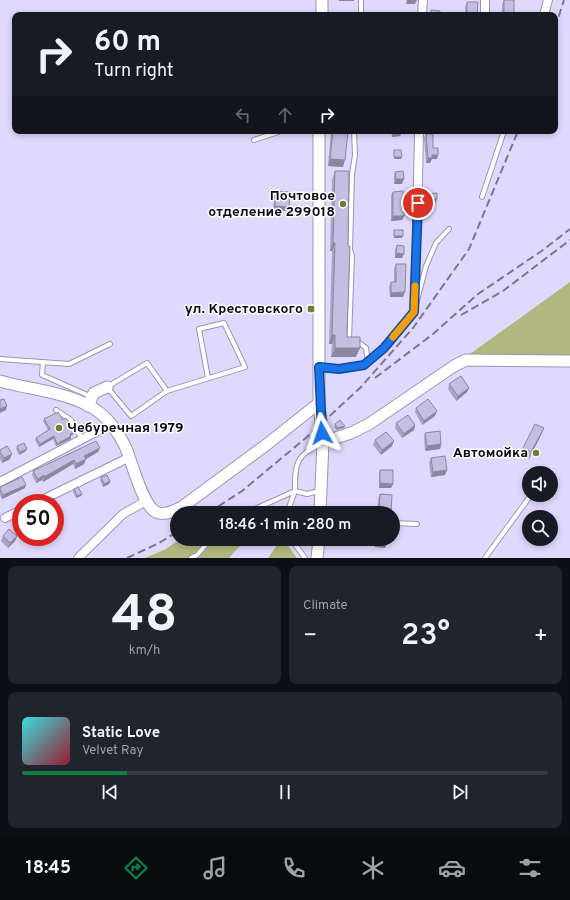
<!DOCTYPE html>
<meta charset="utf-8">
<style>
body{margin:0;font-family:Overpass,sans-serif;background:#20242c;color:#f1f3f6;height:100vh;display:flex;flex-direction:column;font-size:15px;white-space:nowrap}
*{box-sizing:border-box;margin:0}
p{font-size:13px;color:#9ea1a6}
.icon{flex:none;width:22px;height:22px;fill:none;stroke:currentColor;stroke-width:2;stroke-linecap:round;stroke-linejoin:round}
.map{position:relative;height:558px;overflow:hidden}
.details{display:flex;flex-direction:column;gap:8px;padding:8px;background:#0d0f14;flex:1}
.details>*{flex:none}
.guide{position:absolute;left:12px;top:12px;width:546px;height:122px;border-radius:8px;box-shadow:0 2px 6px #0003;background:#171b24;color:#f1f3f6;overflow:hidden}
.controls{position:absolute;left:522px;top:466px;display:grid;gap:8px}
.controls a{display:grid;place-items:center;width:36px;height:36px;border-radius:50%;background:#171b24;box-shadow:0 2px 6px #0003;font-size:20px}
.speed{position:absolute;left:12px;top:494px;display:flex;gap:8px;font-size:20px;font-weight:700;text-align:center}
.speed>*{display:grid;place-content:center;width:52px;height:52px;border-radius:50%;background:#171b24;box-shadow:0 2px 6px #0003;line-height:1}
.speed .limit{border:6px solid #d22;background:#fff;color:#111}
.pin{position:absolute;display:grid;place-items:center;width:34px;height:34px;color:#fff;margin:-17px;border:2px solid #fff;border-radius:50%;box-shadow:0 1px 4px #0007}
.me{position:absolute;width:44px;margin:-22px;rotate:355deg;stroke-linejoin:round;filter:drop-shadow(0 0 3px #0008)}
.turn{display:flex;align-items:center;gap:14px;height:84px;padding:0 16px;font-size:18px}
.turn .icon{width:52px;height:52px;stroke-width:2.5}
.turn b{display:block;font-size:28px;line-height:34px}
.lanes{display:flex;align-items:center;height:38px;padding:0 16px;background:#0003;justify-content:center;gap:20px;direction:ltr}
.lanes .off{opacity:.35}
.big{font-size:30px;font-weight:600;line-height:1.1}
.details .card{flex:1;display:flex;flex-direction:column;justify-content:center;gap:6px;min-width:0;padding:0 14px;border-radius:8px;background:#20242c}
.details .dial{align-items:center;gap:0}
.dial b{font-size:52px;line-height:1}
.song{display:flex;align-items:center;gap:12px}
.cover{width:48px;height:48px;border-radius:6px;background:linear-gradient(135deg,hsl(180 70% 55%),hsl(350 70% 35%))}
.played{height:4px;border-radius:2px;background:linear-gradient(90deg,#0b8043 20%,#363941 20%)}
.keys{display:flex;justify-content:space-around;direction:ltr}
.heat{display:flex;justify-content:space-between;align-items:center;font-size:22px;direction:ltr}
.details .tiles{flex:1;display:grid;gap:8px;grid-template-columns:1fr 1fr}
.card:last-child{grid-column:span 2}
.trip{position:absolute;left:170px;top:506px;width:230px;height:40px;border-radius:20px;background:#171b24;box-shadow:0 2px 6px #0003;font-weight:600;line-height:40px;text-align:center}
.menu{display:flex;height:64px;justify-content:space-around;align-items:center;background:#090b0e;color:#9ea1a6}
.menu .icon{width:28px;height:28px}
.menu .active{color:#0b8043}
.menu b{font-size:18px;color:#f1f3f6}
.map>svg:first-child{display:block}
</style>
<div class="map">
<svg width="570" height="558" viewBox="0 0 570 558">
<rect width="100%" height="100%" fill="#dfd9fd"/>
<path fill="#b2b67f" d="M570 282V357L470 354Z
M180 539H246L229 558H145L166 549Z
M281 539H283L297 558H268Z"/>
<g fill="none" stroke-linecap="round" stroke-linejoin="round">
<defs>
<path id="lane" d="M361 15V0
M354 131 355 155 352 174 350 250 352 256 349 339 358 342 366 348 368 362
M254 140 281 131
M482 197 504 131
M414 299 417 232
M0 359 69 364 110 344
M43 362 42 375 92 397
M319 367 339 369 364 365 383 348 414 312 426 266 436 243 449 229
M167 391 131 416 107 387 147 363 167 391 245 367 224 323 199 329 208 378
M56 410 71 420 82 439
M319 491 307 494 295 491C295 462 296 456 322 442
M246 513 295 491
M287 513 295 491
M393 523 417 524
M291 539 305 558
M191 558 197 555 211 539
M485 558 531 495"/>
<path id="street" d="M485 0V15
M422 15 423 0
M544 15 548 0
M417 232 419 131
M0 482 111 424
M36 503 130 457
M5 518 21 510
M78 558 123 514 146 501"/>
<path id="secondary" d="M322 15V0
M319 131V403L323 442 320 513
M0 381C31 390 70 392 96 410 108 418 119 433 125 446 132 461 142 505 156 512 165 516 173 511 182 507L266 445 319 403
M88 406 94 393 107 387
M323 442 351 433 369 424 454 366 466 360 570 361
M317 558 319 539"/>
</defs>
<use href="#lane" stroke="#9a95b6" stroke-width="6"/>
<use href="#street" stroke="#9a95b6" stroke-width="10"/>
<use href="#secondary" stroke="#9a95b6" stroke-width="13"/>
<use href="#lane" stroke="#fff" stroke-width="4"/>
<use href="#street" stroke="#fff" stroke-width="8"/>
<use href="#secondary" stroke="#fff" stroke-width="11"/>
<path stroke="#7c7790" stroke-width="2" stroke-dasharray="8 4" stroke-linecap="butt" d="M555 28 564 0
M461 315 503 291 570 240
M375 378 433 334 478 294 543 250 570 229
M208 513 242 491 307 437 361 387 413 328 469 249 518 131
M127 558 159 543 177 532"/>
</g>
<path fill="#a9a4c2" d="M504 0 514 15H502V5Z
M467 2 477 14V15H465V7Z
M331 131H348L343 167 328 166Z
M391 131H402V132L400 136 392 137Z
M426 134 433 148 438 155 437 159H432L430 163H426L424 138Z
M335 171 348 246 347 337 356 357H331L332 344H329L332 251H330L332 180Z
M395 172 402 184H394V176Z
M276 191 288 211H273L274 196Z
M393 192 404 216 402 220 391 221V196Z
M426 194 435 204 425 205 424 198Z
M397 245 402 258H395V250Z
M396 264 403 297H390L389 287 391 282H394V269Z
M449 384 469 388 467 392 456 401 448 389Z
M416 408 435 416 422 425 415 412Z
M44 419 63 420 74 434 71 436V439L56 446 53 439 39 447 35 440 36 438 48 430 43 421Z
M396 423 415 425 414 430 402 438 395 428Z
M335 424 345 426 344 428 336 430 334 427Z
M544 428 541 435 529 459 521 455 523 448Z
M425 433 441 444 440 449 425 451 424 437Z
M375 440 392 446 381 455 373 445Z
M17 446 26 451 19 455 16 449Z
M0 450 10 459 2 463 0 459Z
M98 452 86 459 84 464 75 469 73 464 43 482 42 480 36 483 32 475 33 471Z
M431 458 445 475 431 477 429 463Z
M380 470 393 484 391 488H379V474Z
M101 477 110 481 109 484 103 487 100 480Z
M0 487 25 488 2 499 0 495Z
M74 489 82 494 81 496 76 498 73 492Z
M380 494 391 513H377L378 499Z
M3 536H17L15 541 8 548 1 541Z
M376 539H387L385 548 375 547Z"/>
<path fill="#89869e" d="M339 0H354V1H339Z
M407 0H417L415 4H406Z
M467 14H477V15H467Z
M393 132H402L400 136 392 137Z
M432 155H438L437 159H432L430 163H426L428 158Z
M394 157H402L401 159H394Z
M330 159 345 160 343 167 328 166Z
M396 179H404L402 184H394Z
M437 199 435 204 425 205 426 200Z
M275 206 289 207 288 211H273Z
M393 216H404L402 220 391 221Z
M394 236H403L402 238H394Z
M333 243H335L332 251H330Z
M396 253 404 254 402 258H395Z
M405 292 403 297H390L391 293Z
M332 335H335L332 344H329Z
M335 348H360L356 357H331Z
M469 388 467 392 456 401 458 396Z
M7 406 6 410 0 413V409Z
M437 411 435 416 422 425 424 421Z
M415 425 414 430 402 438 404 434Z
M345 426 344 428 336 430 337 428Z
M544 428 541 435 529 459 531 452Z
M75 431 74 434 69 436 70 434Z
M54 436 53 439 39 447 40 444Z
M71 436V439L56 446 57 444Z
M394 441 392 446 381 455 382 450Z
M441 444 440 449 425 451 427 446Z
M100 448 98 452 86 459 84 464 75 469 76 464 84 456Z
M27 449 26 451 19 455 20 452Z
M12 454 10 459 2 463 4 458Z
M74 460 73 464 43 482 44 477Z
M447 470 445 475 431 477 433 472Z
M44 475 42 480 36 483 38 479Z
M110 481 109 484 103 487 104 484Z
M380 483 393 484 391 488H379Z
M26 485 25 488 2 499 3 495Z
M82 494 81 496 76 498 77 496Z
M17 536 15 541 8 548 10 543Z
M376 543 387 544 385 548 375 547Z"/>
<path fill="#c4bfe2" stroke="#89869e" d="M504 0H514V15H504Z
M467 2H478L477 14H467Z
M431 10 440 11 439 15H431Z
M333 131H348L345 160 330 159Z
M393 131H402V132H393Z
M426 134H433V148H438V155H432V158H428Z
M394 150H401L402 157H394Z
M335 171H349L348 246H350L347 337H360V348H335V335H332L335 243H333Z
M403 171 404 179H396L395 172Z
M276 191 290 192 289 207 275 206Z
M403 191 404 216H393V192Z
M437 193V199L426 200V194Z
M394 230H403V236H394Z
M397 245 404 246V254L396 253Z
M396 264H406L405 292 391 293V282H396Z
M461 376 469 388 458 396 449 384Z
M4 399 7 406 0 409V400Z
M428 399 437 411 424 421 416 408Z
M58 412 63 420 66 418 75 431 70 434 71 436 57 444 54 436 40 444 36 438 50 429 44 419Z
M408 415 415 425 404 434 396 423Z
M340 420 345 426 337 428 335 424Z
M535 424 544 428 531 452 523 448Z
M440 431 441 444 427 446 425 433Z
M386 432 394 441 382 450 375 440Z
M96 441 100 448 84 456 86 459 76 464 74 460 44 477V475L38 479 33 471Z
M24 443 27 449 20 452 17 446Z
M7 446 12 454 4 458 0 452V450Z
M445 456 447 470 433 472 431 458Z
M380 470H393V484L380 483Z
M107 475 110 481 104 484 101 477Z
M22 477 26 485 3 495 0 489V487Z
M78 487 82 494 77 496 74 489Z
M380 494 392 495 391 513 379 512Z
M54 498 57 505 55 506V503H49L48 501Z
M272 509H278V513H290H272Z
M9 529 17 536 10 543 3 536Z
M377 539H387V544L376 543Z"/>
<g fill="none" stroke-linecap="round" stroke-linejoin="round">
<defs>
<path id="route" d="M322 433 319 367 339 369 364 365 384 348 414 312 418 203"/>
</defs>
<use href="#route" stroke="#114b97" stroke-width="10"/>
<use href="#route" stroke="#1a73e8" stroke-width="7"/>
<path stroke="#f59e0b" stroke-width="7" d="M393 337 414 312 415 286"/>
</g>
<g fill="#6b8133" stroke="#fff" stroke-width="1.5">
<circle cx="343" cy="204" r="4"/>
<rect x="307" y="305" width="8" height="8" rx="2"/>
<circle cx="59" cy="428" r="4"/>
<circle cx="536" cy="453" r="4"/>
</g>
<g text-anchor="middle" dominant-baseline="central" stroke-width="3" stroke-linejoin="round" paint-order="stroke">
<g font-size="14" font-weight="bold" fill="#0d0b16" stroke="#fff" text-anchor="end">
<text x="335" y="196">Почтовое<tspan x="335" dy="16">отделение 299018</tspan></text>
<text x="303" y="309">ул. Крестовского</text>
<text x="67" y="428" text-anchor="start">Чебуречная 1979</text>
<text x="528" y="453">Автомойка</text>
</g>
</g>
</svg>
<div class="controls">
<a><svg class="icon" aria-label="sound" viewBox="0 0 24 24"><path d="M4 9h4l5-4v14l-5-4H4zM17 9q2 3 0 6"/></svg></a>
<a><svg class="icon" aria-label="search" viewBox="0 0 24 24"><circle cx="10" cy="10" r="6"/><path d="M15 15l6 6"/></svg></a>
</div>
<div class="speed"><div class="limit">50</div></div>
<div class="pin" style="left:418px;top:203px;background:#d93025"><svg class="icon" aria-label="arrive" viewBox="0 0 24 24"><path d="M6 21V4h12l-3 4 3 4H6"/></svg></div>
<svg class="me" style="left:322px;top:433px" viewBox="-20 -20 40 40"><path d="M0-17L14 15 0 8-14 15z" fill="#1a73e8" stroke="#fff" stroke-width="4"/></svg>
<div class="trip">18:46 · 1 min · 280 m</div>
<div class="guide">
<div class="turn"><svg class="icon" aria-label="right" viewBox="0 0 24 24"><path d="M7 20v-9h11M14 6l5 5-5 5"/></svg><div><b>60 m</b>Turn right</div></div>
<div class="lanes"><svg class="icon off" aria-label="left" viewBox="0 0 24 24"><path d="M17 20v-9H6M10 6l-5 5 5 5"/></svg><svg class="icon off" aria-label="ahead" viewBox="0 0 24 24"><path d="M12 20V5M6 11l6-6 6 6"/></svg><svg class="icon" aria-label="right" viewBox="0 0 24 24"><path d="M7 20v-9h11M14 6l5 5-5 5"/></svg></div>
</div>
</div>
<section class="details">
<div class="tiles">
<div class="card dial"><b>48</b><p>km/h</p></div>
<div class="card"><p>Climate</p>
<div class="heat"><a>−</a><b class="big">23°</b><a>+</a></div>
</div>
<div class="card">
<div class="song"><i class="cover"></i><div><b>Static Love</b><p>Velvet Ray</p></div></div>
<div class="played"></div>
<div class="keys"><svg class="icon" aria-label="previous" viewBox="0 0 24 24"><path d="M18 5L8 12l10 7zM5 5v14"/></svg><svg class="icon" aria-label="pause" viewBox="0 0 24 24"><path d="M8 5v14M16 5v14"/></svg><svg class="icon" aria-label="next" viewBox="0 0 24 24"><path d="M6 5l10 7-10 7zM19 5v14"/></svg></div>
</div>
</div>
</section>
<nav class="menu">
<b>18:45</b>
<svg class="icon active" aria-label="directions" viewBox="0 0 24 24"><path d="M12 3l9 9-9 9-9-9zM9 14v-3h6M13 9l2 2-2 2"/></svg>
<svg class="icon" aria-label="music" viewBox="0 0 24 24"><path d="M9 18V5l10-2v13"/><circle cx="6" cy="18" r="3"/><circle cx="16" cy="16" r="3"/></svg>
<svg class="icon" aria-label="phone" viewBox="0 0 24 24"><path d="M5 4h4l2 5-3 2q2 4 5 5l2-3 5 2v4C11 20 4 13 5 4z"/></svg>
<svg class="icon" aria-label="climate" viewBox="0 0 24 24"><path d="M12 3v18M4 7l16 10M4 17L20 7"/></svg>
<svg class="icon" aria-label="car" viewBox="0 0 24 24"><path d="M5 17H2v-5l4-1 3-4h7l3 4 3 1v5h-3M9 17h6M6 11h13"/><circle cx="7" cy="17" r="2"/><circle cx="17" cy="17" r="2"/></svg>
<svg class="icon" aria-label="filters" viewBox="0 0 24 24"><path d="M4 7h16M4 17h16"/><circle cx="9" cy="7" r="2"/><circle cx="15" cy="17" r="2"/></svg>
</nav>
